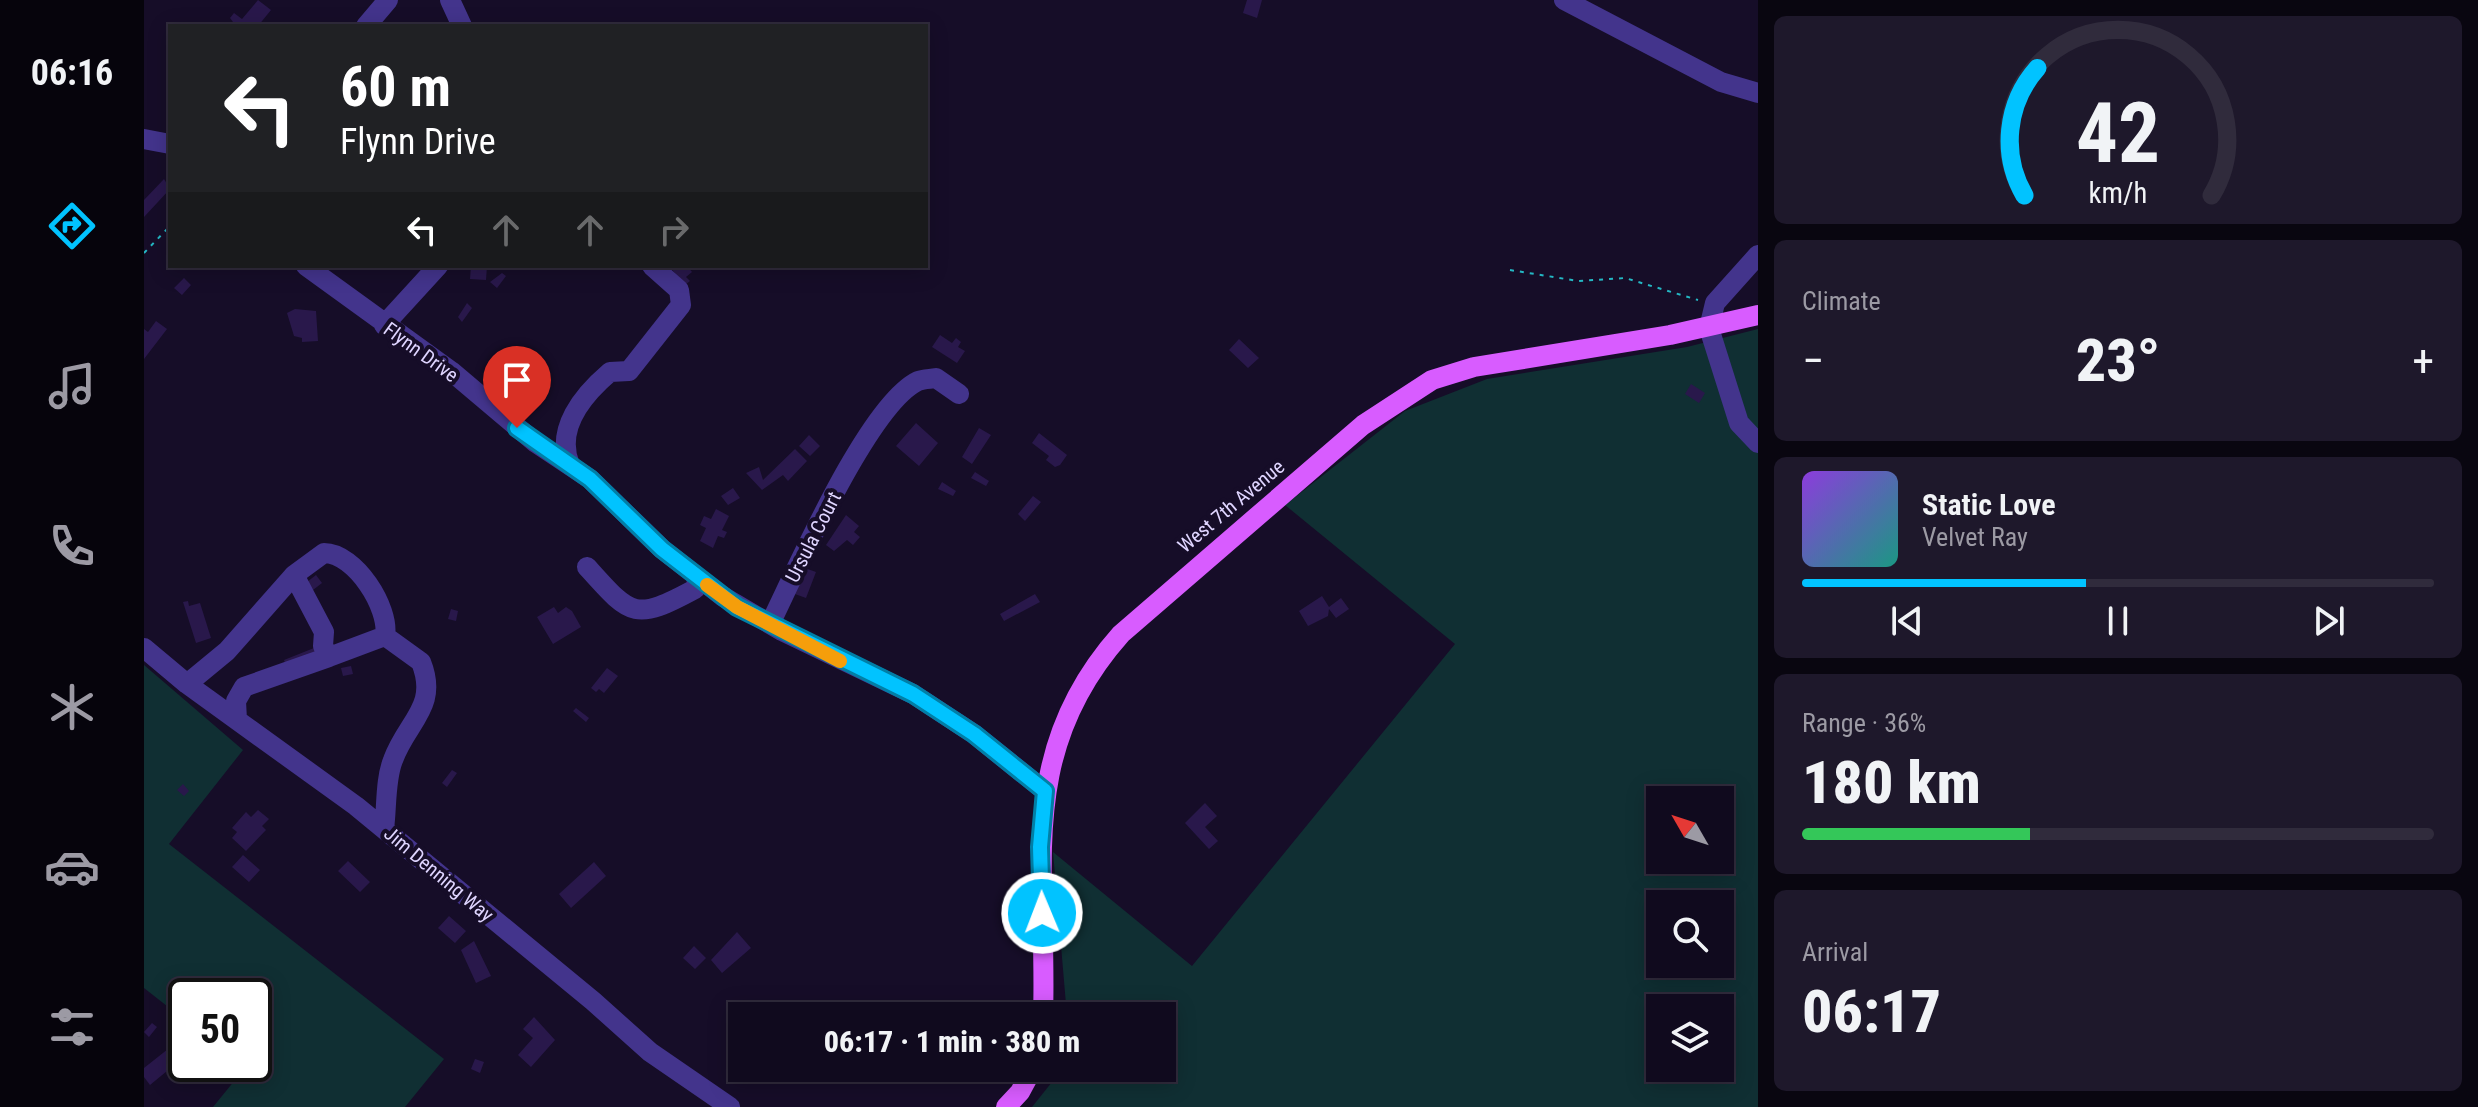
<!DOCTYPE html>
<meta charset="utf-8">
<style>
body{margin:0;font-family:"Roboto Condensed",sans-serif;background:#1e182b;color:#f1f3f6;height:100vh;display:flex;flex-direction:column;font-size:30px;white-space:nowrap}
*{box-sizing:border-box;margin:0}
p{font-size:26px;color:#9c9aa4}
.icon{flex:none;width:44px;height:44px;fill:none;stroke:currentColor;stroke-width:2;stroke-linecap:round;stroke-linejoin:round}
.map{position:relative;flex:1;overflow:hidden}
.side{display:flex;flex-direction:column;gap:16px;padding:16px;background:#090610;width:720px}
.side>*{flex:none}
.guide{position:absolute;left:24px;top:24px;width:760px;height:244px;border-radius:0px;box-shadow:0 4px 20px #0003,0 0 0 2px #302b3c;background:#202124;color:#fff;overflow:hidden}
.needle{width:52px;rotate:309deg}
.buttons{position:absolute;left:1502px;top:786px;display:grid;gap:16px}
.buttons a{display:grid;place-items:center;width:88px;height:88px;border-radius:0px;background:#100a1e;box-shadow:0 4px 20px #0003,0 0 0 2px #302b3c;font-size:40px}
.speed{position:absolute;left:24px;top:978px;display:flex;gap:16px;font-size:40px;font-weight:700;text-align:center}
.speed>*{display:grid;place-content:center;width:104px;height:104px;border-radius:50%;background:#100a1e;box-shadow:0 4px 20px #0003,0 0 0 2px #302b3c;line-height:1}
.speed .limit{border:4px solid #111;border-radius:12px;background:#fff;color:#111}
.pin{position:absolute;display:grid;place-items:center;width:68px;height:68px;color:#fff;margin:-82px -34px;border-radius:50% 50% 50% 0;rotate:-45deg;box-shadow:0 0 8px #0007}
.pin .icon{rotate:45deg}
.me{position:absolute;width:88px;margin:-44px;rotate:359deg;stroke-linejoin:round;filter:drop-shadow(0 0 6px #0008)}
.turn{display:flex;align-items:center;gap:28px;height:168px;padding:0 40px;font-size:36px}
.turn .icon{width:104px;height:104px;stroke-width:2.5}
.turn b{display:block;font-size:56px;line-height:68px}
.lanes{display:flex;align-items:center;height:76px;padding:0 40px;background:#0003;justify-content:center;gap:40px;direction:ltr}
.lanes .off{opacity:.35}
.big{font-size:60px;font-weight:800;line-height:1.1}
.side .card{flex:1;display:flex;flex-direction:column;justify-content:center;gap:12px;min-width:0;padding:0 28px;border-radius:12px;background:#1e182b}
.side .dial{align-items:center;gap:0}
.dial svg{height:208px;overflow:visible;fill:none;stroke:#302b3c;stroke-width:7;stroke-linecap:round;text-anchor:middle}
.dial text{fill:#f1f3f6;stroke:none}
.song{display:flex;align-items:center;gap:24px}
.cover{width:96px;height:96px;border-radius:12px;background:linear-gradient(135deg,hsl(270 70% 55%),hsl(170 70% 35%))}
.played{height:8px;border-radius:4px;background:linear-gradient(90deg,#01c3ff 45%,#302b3c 45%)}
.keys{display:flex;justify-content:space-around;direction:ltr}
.heat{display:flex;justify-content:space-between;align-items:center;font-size:44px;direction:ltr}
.charge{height:12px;border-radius:6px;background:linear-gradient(90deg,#34c759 36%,#302b3c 0)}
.trip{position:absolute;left:584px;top:1002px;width:448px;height:80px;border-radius:0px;background:#100a1e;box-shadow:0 4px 20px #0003,0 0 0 2px #302b3c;font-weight:800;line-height:80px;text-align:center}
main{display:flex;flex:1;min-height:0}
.dock{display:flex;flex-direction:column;width:144px;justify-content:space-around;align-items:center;background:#06040c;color:#9c9aa4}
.dock .icon{width:56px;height:56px}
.dock .selected{color:#01c3ff}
.dock b{font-size:36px;color:#f1f3f6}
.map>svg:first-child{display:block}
</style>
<main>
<nav class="dock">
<b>06:16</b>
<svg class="icon selected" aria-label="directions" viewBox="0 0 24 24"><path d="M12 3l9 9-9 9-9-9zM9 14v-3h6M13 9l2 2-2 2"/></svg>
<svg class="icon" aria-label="music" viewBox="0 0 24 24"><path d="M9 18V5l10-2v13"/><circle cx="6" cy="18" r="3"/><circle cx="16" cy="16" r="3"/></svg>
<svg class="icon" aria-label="phone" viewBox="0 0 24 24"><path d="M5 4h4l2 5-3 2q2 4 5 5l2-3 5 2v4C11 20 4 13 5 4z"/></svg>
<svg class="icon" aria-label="climate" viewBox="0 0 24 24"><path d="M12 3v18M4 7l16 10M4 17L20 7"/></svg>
<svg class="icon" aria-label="car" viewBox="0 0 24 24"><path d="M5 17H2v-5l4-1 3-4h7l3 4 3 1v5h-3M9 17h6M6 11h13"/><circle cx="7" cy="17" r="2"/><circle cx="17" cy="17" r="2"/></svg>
<svg class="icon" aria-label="filters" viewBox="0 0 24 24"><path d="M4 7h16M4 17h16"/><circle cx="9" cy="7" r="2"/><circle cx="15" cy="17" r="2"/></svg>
</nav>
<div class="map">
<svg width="1614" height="1107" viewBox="0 0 1614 1107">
<rect width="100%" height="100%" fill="#160d28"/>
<path fill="#102f33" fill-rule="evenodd" d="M1614 329V1107H888L908 1082 912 1068H1018V1016H923L909 852 1048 966 1311 644 1141 505 1261 411 1343 379 1543 347ZM1516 800H1576V860H1516ZM1516 904H1576V964H1516ZM1516 1008H1576V1068H1516Z
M0 665 99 750 25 844 300 1059 261 1107H69L100 1069 95 1064H110V996H42V1021L0 988Z"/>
<path fill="#29184b" d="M114 0 127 10 114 26H92L86 18 90 13 98 19Z
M1103 0H1118L1113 18 1099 13Z
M20 179 26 189 0 217V200Z
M327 266H343L342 280 326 279Z
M525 266H543L548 272 542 277 546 281 541 285Z
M358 273 362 276 353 288 346 282Z
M40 278 47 285 38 295 30 288Z
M323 303 328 308 318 322 314 317Z
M151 309 172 311 174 341 158 342V338L150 336 143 313Z
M12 321 23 329 0 359V329L4 332Z
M796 335 808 343 812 338 817 342 814 347 821 351 813 363 788 347Z
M1095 339 1115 358 1104 368 1085 350Z
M1547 384 1561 393 1555 403 1541 394Z
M772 423 794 443 775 466 752 446Z
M835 428 847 435 828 464 818 457Z
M895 433 923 455 916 465 911 467 902 460 905 456 888 443Z
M665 435 676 446 666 456 655 446Z
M651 449 663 461 644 481 639 475 618 490 602 473 615 467 619 480Z
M831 472 845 481 842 486 827 478Z
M798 482 812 491 809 496 794 489Z
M589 488 596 498 584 505 577 496Z
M889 496 897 502 881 521 874 514Z
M572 509 585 516 578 530 583 532 580 538 574 536 569 548 556 541 562 528 556 525 560 516 567 519Z
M702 515 715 526 710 532 716 537 709 545 703 540 690 551 682 545Z
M658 567 672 572 662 598 648 593Z
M172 575 178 583 169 590 163 582Z
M891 594 896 602 860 621 856 614Z
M1178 596 1185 607 1197 598 1205 609 1192 618 1185 609 1184 616 1164 626 1155 611Z
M44 601 45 606 56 603 67 638 52 643 39 602Z
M410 607 414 613 422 607 428 611 437 627 409 644 393 617Z
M307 609 314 611 312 621 304 619Z
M170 648 173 656 143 669 140 660Z
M207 666 209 674 199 676 197 668Z
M463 668 474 676 460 693 455 689 452 692 447 688Z
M432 708 445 718 442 722 429 711Z
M308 770 313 773 303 787 298 783Z
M39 784 45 791 40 796 33 790Z
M1061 803 1073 816 1061 827 1074 841 1065 849 1041 823Z
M114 810 125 819 118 826 122 830 102 851 88 838 93 832 88 828 102 812 107 817Z
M99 855 116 870 105 882 88 867Z
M204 861 226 882 216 892 194 871Z
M450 862 462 876 427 908 415 894Z
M305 916 322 931 311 943 294 928Z
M593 932 607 948 578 973 567 960Z
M330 941 347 976 332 983 317 950Z
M550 946 562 958 551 969 539 958Z
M390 1017 411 1040 387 1067 374 1055 389 1038 379 1029Z
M8 1023 13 1027 5 1037 0 1032Z
M24 1049 34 1062 6 1085 0 1077V1068Z
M331 1059 340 1062 336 1073 327 1069Z"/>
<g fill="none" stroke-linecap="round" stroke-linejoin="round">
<path stroke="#24b8c4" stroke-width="2" stroke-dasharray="4 6" stroke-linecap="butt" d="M0 253 26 226
M1366 270 1434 281 1481 278 1554 300"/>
<path stroke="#43348c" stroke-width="20" d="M306 0 318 26
M1420 0 1577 82 1614 93
M222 26 244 0
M0 139 26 144
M1614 255 1571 303 1565 328 1595 423 1614 443
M162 266 307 371 392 443 446 479 518 549 578 596 638 631 769 694 830 734 901 791
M240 325 294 266
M426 465C411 429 439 395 466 372L485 371 537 305 535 290 508 266
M443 567C487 616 490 622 551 589L554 578
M626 624C652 571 724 405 774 381 779 379 787 379 792 378L815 394
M0 648 43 684 212 806 449 1001 506 1052 586 1107
M43 684 83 651 150 575 180 553C211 553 246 608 241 636L185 657 179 646 180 632 150 575
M93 720 92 701 100 687 185 657
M240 829C243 807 241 780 249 760 263 721 295 707 277 662L241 636"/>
<path stroke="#d85cff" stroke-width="20" d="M899 1016C904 871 870 754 977 634L1219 425 1288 380 1330 367 1526 335 1614 315
M862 1107 876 1092 889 1068"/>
</g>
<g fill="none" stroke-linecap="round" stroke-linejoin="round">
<defs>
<path id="route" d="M373 428 446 479 518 549 593 607 769 694 830 734 901 791 896 847 898 913"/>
</defs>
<use href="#route" stroke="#017fa6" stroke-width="20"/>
<use href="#route" stroke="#01c3ff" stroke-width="14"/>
<path stroke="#f59e0b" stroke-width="14" d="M563 585 593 607 696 661"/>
</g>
<g text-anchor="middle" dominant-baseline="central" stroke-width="8" stroke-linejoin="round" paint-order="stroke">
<g font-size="20" fill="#dfd5ff" stroke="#160d28">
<text transform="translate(277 352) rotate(36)">Flynn Drive</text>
<text transform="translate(1087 506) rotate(-40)">West 7th Avenue</text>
<text transform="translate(669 537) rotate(-63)">Ursula Court</text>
<text transform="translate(295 874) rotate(40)">Jim Denning Way</text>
</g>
</g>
</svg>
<div class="buttons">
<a><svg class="needle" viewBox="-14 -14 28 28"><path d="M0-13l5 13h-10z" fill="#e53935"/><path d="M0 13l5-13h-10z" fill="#9c9aa4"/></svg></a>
<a><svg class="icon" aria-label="search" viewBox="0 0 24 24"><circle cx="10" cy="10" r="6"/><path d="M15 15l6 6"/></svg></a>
<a><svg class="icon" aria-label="layers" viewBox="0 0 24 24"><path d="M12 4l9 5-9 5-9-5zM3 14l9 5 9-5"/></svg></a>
</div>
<div class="speed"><div class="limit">50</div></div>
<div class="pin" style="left:373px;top:428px;background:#d93025"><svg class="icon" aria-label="arrive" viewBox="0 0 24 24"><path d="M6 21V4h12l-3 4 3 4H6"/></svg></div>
<svg class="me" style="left:898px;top:913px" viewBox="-20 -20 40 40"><circle r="17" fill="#01c3ff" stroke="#fff" stroke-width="3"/><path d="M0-11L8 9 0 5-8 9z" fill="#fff"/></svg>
<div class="trip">06:17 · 1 min · 380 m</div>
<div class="guide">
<div class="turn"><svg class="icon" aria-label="left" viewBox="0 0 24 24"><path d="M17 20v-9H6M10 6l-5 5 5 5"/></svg><div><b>60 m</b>Flynn Drive</div></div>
<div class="lanes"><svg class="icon" aria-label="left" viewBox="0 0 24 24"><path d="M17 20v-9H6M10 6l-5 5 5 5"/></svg><svg class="icon off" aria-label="ahead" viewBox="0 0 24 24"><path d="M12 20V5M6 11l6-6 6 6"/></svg><svg class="icon off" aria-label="ahead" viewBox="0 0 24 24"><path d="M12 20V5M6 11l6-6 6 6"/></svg><svg class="icon off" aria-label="right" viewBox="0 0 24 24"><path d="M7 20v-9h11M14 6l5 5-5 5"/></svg></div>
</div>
</div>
<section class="side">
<div class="card dial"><svg viewBox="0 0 100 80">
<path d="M14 69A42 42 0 1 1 86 69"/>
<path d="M14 69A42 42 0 0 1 19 20" stroke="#01c3ff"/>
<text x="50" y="56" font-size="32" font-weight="700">42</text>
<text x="50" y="72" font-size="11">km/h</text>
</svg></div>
<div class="card"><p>Climate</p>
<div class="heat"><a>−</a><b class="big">23°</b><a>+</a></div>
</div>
<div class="card">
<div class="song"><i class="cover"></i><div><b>Static Love</b><p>Velvet Ray</p></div></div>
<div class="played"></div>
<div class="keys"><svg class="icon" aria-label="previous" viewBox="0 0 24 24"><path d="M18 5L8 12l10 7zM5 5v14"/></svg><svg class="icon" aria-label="pause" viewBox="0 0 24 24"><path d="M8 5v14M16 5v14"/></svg><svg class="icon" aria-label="next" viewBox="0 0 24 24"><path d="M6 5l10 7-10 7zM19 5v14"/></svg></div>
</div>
<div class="card"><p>Range · 36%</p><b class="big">180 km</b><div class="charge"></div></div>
<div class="card"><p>Arrival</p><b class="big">06:17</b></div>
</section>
</main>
